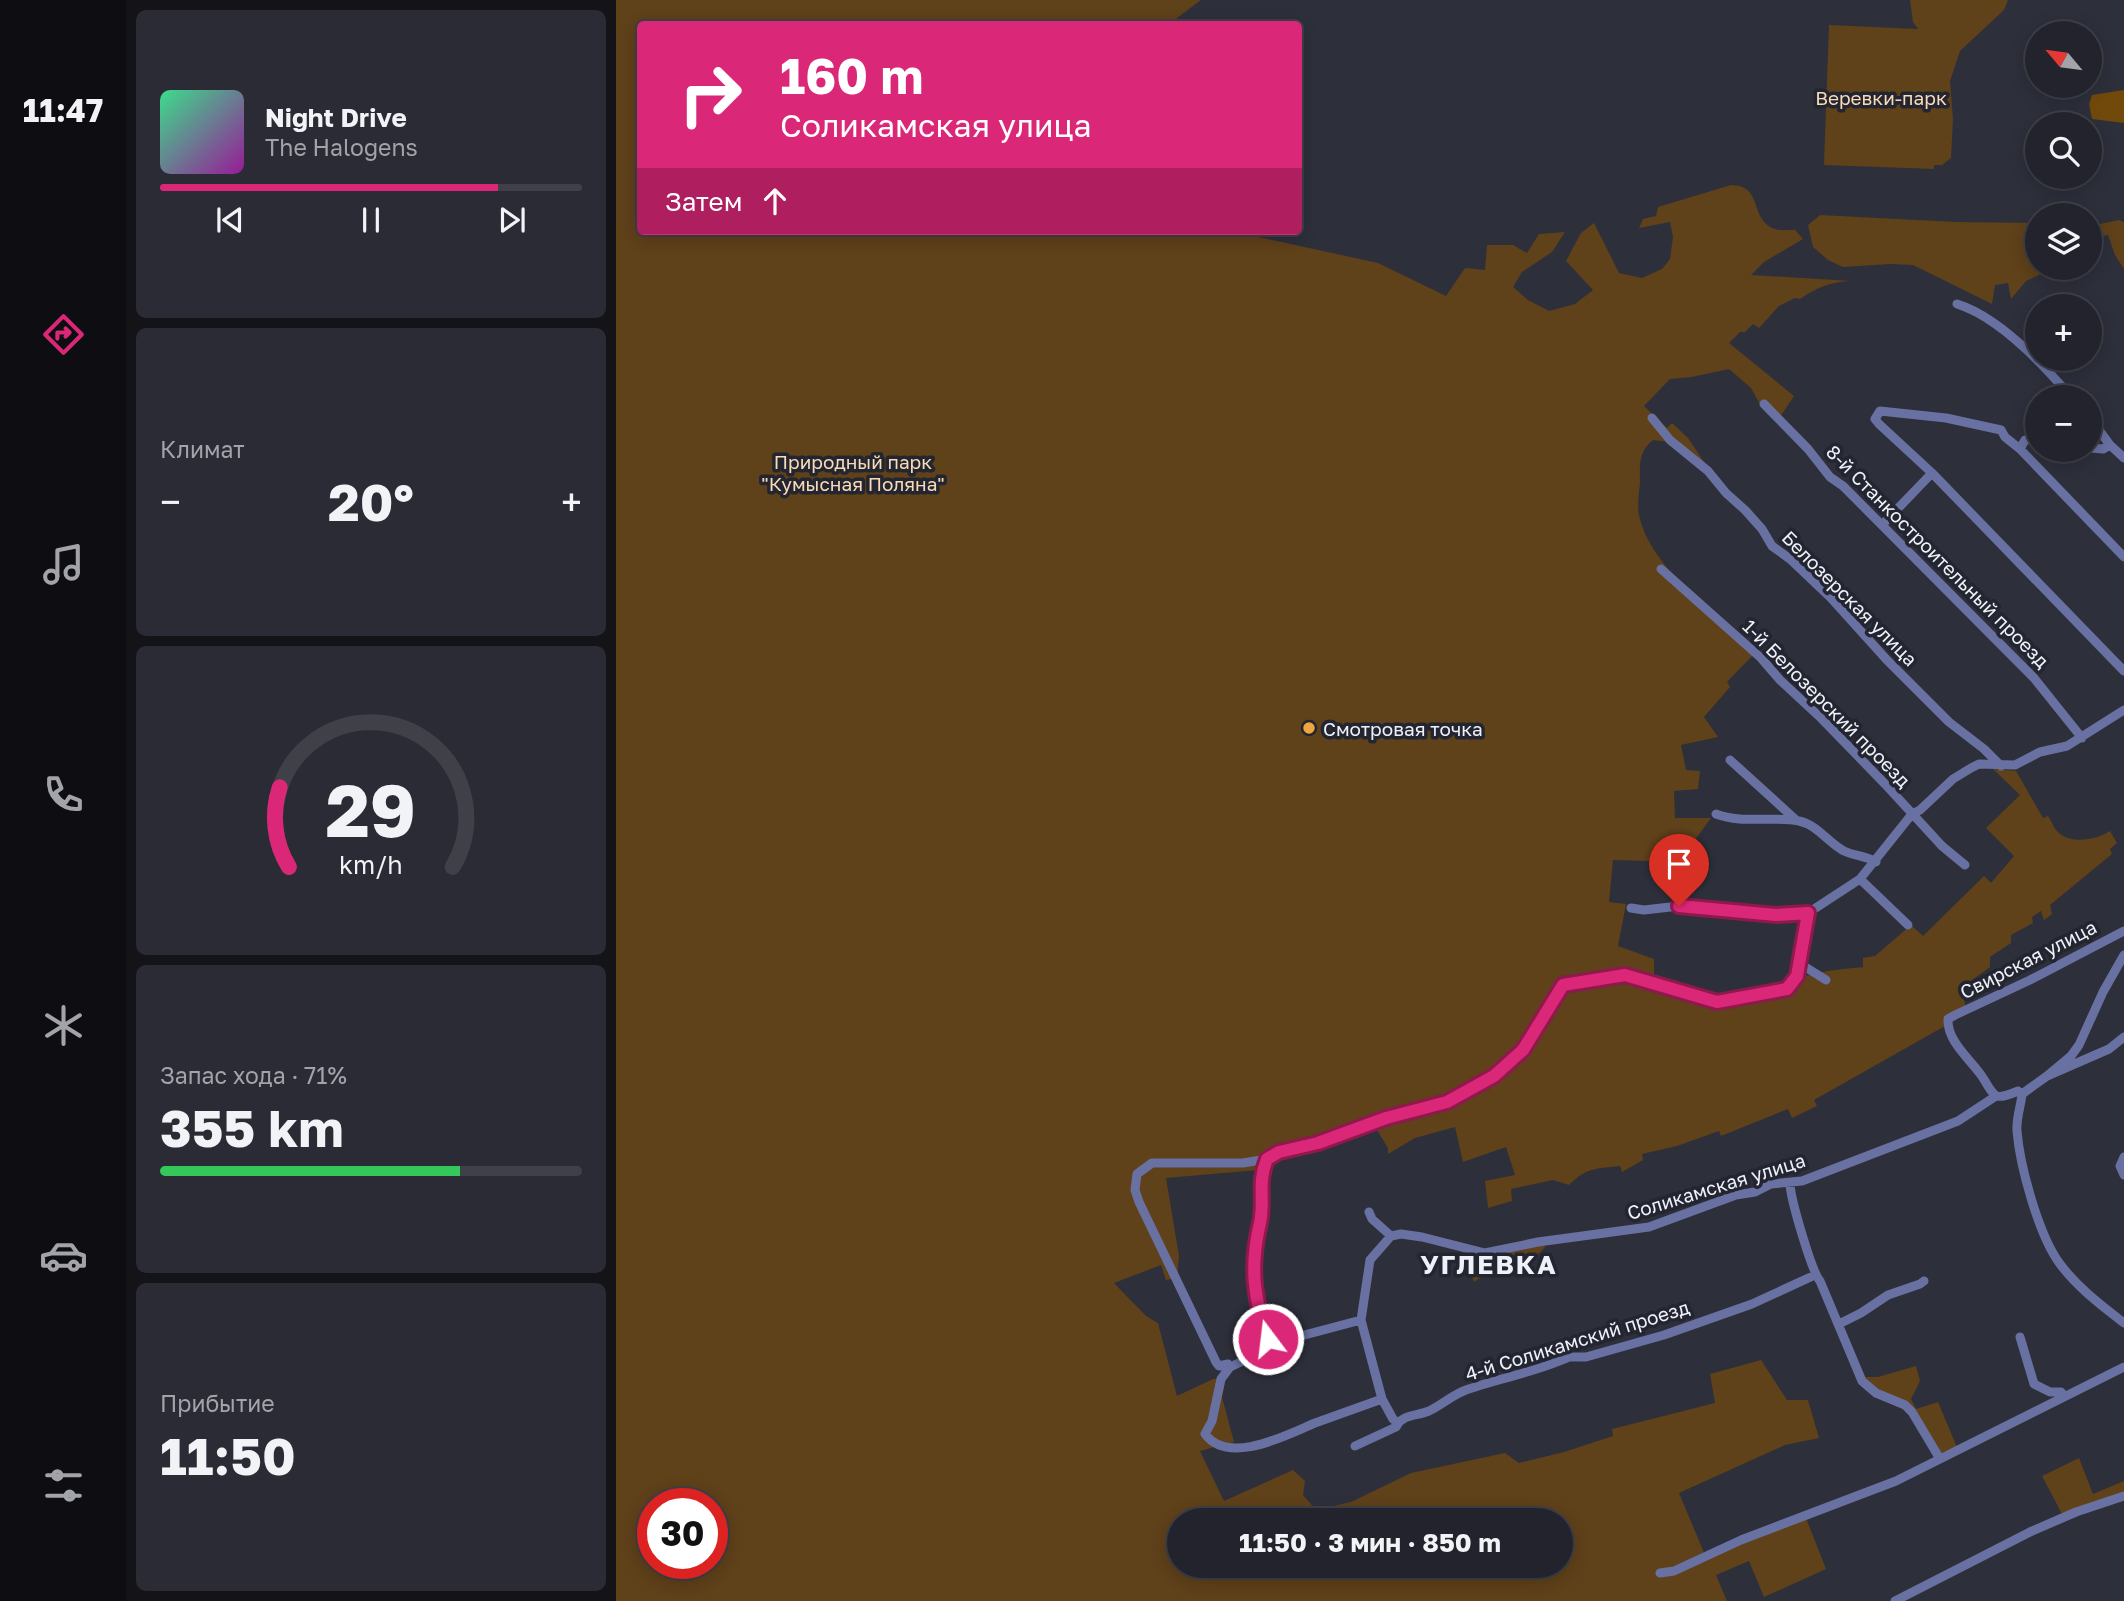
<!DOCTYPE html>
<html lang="ru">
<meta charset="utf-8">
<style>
body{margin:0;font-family:"Golos Text",sans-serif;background:#2a2b34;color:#f1f3f6;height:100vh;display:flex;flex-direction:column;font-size:26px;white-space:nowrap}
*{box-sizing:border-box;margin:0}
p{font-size:23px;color:#a2a4a9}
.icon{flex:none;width:38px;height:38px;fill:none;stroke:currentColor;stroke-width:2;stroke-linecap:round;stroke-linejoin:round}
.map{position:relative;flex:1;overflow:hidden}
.sheet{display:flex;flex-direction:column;gap:10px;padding:10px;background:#131318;width:490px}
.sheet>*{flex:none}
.banner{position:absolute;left:21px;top:21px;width:665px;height:214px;border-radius:7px;box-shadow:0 4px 18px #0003,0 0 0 2px #3f4048;background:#db2777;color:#fff;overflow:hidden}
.needle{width:46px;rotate:299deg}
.controls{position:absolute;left:1409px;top:21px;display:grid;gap:14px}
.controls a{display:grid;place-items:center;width:77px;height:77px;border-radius:50%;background:#22232c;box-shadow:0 4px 18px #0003,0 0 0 2px #3f4048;font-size:35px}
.speed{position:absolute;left:21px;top:1488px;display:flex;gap:14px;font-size:35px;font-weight:700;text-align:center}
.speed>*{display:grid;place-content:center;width:91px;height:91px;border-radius:50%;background:#22232c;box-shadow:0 4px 18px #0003,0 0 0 2px #3f4048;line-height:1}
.speed .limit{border:10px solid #d22;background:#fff;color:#111}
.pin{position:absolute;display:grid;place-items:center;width:60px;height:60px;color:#fff;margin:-72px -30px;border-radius:50% 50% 50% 0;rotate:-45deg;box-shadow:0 0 7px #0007}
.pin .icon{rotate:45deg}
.me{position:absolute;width:77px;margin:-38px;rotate:345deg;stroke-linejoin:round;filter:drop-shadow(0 0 5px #0008)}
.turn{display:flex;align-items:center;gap:24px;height:147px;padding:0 28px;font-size:32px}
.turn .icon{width:91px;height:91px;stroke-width:2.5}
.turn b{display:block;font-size:49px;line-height:60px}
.then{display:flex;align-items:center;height:66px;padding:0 28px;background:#0003;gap:14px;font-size:26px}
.big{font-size:52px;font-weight:700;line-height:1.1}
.sheet .tile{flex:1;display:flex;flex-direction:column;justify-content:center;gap:10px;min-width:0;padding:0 24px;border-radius:10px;background:#2a2b34}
.sheet .dial{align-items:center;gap:0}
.dial svg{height:182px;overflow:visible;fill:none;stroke:#3f4048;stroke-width:7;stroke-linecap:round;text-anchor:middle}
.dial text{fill:#f1f3f6;stroke:none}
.song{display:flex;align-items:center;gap:21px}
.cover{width:84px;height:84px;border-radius:10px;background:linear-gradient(135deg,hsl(150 70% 55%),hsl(300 70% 35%))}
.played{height:7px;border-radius:4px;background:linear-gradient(90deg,#db2777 80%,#3f4048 80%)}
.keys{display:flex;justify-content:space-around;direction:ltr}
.heat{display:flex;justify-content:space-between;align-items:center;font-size:38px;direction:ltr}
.charge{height:10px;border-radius:5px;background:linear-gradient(90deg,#34c759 71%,#3f4048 0)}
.trip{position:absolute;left:551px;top:1508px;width:406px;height:70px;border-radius:35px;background:#22232c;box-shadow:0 4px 18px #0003,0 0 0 2px #3f4048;font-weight:700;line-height:70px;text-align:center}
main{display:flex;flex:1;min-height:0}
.menu{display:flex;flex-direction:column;width:126px;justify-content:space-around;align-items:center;background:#0e0e12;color:#a2a4a9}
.menu .icon{width:49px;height:49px}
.menu .selected{color:#db2777}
.menu b{font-size:32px;color:#f1f3f6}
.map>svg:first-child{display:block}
</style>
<main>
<nav class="menu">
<b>11:47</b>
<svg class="icon selected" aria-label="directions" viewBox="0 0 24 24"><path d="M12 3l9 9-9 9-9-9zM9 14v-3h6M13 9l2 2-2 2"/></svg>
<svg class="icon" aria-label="music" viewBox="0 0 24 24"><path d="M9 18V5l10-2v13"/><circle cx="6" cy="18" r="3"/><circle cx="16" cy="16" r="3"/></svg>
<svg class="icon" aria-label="phone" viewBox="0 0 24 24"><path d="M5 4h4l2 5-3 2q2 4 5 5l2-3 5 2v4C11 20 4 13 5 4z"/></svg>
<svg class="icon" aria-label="climate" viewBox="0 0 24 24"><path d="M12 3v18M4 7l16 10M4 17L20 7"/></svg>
<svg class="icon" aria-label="car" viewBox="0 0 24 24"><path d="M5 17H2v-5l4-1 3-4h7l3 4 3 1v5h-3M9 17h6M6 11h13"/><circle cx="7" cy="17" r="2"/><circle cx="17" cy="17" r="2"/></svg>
<svg class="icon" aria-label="filters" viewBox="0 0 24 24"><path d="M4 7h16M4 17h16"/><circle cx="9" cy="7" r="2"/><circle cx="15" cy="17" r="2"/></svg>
</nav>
<section class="sheet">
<div class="tile">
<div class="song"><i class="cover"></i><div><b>Night Drive</b><p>The Halogens</p></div></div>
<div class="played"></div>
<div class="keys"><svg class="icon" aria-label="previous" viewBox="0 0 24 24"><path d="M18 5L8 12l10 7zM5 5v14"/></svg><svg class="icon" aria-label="pause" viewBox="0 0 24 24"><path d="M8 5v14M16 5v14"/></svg><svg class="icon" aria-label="next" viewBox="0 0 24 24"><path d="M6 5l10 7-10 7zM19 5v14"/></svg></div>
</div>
<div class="tile"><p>Климат</p>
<div class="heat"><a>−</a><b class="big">20°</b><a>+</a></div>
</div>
<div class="tile dial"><svg viewBox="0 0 100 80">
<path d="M14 69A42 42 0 1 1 86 69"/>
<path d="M14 69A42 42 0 0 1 10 34" stroke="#db2777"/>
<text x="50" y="56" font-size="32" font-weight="700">29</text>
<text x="50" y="72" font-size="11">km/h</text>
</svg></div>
<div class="tile"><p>Запас хода · 71%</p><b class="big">355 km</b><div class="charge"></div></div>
<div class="tile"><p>Прибытие</p><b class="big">11:50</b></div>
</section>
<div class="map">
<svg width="1508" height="1601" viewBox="0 0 1508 1601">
<rect width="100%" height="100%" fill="#2d2f3b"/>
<path fill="#5f411a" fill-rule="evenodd" d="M0 0H585L561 18V24H24V231H615L762 263 830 296 849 268 869 270 871 245H897L911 253 923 234 949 232 936 252 906 272 897 287 912 300 933 311 959 304 977 290 950 261 965 233 978 223 1003 273 1026 278 1046 269 1054 259 1057 237 1054 222 1023 228 1027 219 1040 216 1042 207 1115 185C1147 186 1133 215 1156 228 1162 231 1171 230 1179 230L1187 239 1148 262 1135 275 1235 281C1214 282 1202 287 1184 299L1179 298 1163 306 1143 328 1137 324 1129 332H1124L1113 343 1178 396 1164 417 1145 406 1135 388 1113 369 1076 377 1054 379 1028 406 1051 428 1056 423 1072 438 1090 465 1053 442 1037 440C1022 452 1024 464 1024 483 1023 493 1021 505 1023 515 1034 568 1102 616 1141 651L1111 682 1114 687 1088 717 1102 737 1065 745 1070 770 1084 771 1082 789 1058 791 1059 818H1095L1063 862 997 860 993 902 1010 904 1002 946 1038 959V979L1101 998 1170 987C1181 972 1229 969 1247 967V958L1259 956 1295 925 1307 936 1368 876 1375 883 1398 856 1370 828 1404 795 1377 769 1400 771 1427 818 1432 816C1435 820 1437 827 1441 831 1453 845 1480 840 1494 831L1501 843 1494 849 1496 854 1434 905 1436 914 1428 920 1425 911 1416 917 1417 923 1395 935V943L1374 957V967L1345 988 1350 1008 1329 1026 1198 1100 1201 1106 1176 1118 1172 1109 1105 1136 1103 1131 1061 1146 1026 1154 1027 1160 1006 1172 1004 1166C980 1169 971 1167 953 1185L937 1180 895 1189 896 1201 872 1208 869 1181 899 1175 890 1147 847 1162 839 1127 799 1138 772 1154V1148L761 1130 752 1133 747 1128 664 1154 642 1170 550 1178 563 1256 561 1278 550 1280 545 1265 498 1283 530 1316 542 1323 561 1396 597 1379 610 1378 606 1397 618 1442 584 1451 608 1501 677 1470 689 1481 687 1495 700 1510 735 1502 795 1473 889 1453 903 1463 948 1452 997 1436 996 1429 1099 1403 1094 1374 1145 1360 1171 1400H1192L1203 1438 1169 1445 1063 1493 1089 1555 1188 1513 1210 1569 1148 1597 1133 1561 1100 1575 1111 1601H0ZM37 1503H96V1563H37ZM564 1521H945V1566H564Z
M1294 0H1392L1388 10 1344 51 1334 81 1337 119 1335 158 1326 165H1318V169L1208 165 1213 25 1302 29 1297 22Z
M1204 215 1340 222 1421 223V268H1427L1423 275 1410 281 1395 299 1392 283 1379 285 1376 304 1297 265 1274 264 1227 267 1212 260 1197 247 1192 225Z
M1503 220 1508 222V269L1499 255 1492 235 1474 239V224H1484Z
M928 1244 929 1247C917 1265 876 1268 858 1282L845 1250 869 1255Z
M1300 1366 1304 1381 1295 1399 1300 1409 1322 1402 1341 1447 1325 1453 1305 1420 1261 1391 1246 1377H1262Z
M1463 1458 1477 1494 1508 1481V1493L1446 1514 1426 1476Z"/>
<path fill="#71490a" d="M1508 90V123L1476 119 1473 104 1476 95Z"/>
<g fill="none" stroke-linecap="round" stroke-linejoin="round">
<path stroke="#6871a2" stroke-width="9" d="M1341 304C1383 317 1427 364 1455 397
M1148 404 1192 449 1214 477 1227 486 1418 678 1466 738
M1036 418 1054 440 1092 471 1110 493 1129 510 1146 529 1156 546 1174 559 1215 598 1270 659 1333 722 1368 749 1385 766
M1474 418 1494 445 1508 458
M1474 448 1487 449 1494 445
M1404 449 1409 440 1421 439
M1266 525 1316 473
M1508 557 1404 449 1389 437 1385 430 1330 418 1264 411 1259 419 1263 424 1316 473 1508 671
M1045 569 1145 658 1164 680 1206 719 1269 784 1326 846 1349 865
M1114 760 1180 820
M1100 814C1126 824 1156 816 1183 821 1202 825 1211 842 1228 851 1239 856 1250 856 1260 862
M1244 879 1292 925
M1015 908 1028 910 1063 906 1160 915 1192 913 1244 879 1296 814 1304 810 1337 779 1355 768 1363 764 1399 765 1424 752 1451 746 1508 710
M1508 931 1414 980 1339 1015 1332 1019C1331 1041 1353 1058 1365 1075 1369 1080 1375 1094 1381 1096 1387 1098 1397 1093 1402 1091L1406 1094C1405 1106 1400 1118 1401 1131 1404 1167 1423 1236 1444 1264 1462 1288 1485 1305 1508 1323
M1183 963 1210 980
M1431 1076 1455 1056 1463 1045 1487 992 1508 955
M1406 1094 1431 1076 1493 1049 1508 1037
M1508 1157 1504 1166 1508 1175
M1174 1183C1174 1198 1196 1272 1204 1281L1246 1381 1260 1393 1289 1405 1296 1412 1324 1459
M753 1212 756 1219 775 1236
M745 1320 655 1344 638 1356 614 1367 605 1379 596 1421 589 1434C613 1466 670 1435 699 1423 721 1415 744 1407 766 1399
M1223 1324 1245 1313 1272 1295 1304 1284 1308 1281
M1404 1337 1418 1384 1434 1392H1445L1448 1396
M655 1344 647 1325 637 1275V1258L644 1223V1183L645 1171 651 1159 663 1152 702 1143 770 1118 831 1102 878 1075 907 1050 947 985 1009 975 1101 1002 1171 989 1180 976 1192 913
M614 1367 612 1364 603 1366 600 1362 523 1202 519 1190 521 1174 536 1163H627L651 1159
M782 1423 777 1419 766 1399 745 1320 754 1260 775 1236 785 1234 806 1237 869 1253 922 1242 1033 1227 1120 1195 1139 1192 1155 1184 1186 1181 1342 1121 1380 1096
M739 1446 780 1427C786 1414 801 1416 813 1411 826 1405 836 1395 850 1390 884 1378 921 1372 953 1357H970L1048 1335 1136 1304 1199 1275
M1044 1573 1058 1571 1125 1540 1280 1481 1508 1367
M1279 1601 1414 1532 1460 1512 1508 1496"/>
</g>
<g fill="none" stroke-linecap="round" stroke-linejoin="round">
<defs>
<path id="route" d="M652 1339C637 1297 634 1265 644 1223 649 1200 641 1183 651 1159L663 1152 702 1143 770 1118 831 1102 878 1076 907 1050 947 985 1009 975 1101 1002 1171 989 1181 976 1192 913 1160 915 1063 906"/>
</defs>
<use href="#route" stroke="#8e194d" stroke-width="18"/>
<use href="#route" stroke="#db2777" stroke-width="12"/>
</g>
<circle fill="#f0a63e" stroke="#232530" stroke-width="2.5" cx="693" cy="728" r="7"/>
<g text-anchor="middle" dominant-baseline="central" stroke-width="7" stroke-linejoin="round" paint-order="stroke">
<g font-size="19" fill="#f9dbb8" stroke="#232530">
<text x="1265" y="97">Веревки-парк</text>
<text x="237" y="461">Природный парк<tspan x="237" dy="22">"Кумысная Поляна"</tspan></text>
</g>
<g font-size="19" fill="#eff1f9" stroke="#232530">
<text transform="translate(1322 556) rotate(45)">8-й Станкостроительный проезд</text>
<text transform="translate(1234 598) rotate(45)">Белозерская улица</text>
<text transform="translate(1211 703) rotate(45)">1-й Белозерский проезд</text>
<text transform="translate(1412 959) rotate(-27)">Свирская улица</text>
<text transform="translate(1100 1186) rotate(-17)">Соликамская улица</text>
<text transform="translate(961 1340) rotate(-17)">4-й Соликамский проезд</text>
</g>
<g font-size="19" fill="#eff1f9" stroke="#232530" text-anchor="start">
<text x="707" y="728">Смотровая точка</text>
</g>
<g font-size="26" font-weight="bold" letter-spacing="2" fill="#eff1f9" stroke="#232530">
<text x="873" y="1264">УГЛЕВКА</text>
</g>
</g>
</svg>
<div class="controls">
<a><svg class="needle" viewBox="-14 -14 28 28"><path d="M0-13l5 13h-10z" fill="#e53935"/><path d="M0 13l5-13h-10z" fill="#a2a4a9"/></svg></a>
<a><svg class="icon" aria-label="search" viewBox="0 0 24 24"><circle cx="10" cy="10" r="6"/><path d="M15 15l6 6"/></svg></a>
<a><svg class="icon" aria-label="layers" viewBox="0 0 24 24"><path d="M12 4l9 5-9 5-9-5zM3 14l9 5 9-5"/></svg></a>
<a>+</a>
<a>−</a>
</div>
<div class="speed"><div class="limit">30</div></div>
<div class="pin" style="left:1063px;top:906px;background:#d93025"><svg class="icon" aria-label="arrive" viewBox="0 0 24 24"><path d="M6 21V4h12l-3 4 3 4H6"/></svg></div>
<svg class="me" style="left:652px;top:1339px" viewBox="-20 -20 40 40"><circle r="17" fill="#db2777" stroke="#fff" stroke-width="3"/><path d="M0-11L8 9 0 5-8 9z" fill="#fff"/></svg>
<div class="trip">11:50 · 3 мин · 850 m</div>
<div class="banner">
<div class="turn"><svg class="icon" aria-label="right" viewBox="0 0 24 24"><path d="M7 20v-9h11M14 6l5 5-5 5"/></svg><div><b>160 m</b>Соликамская улица</div></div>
<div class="then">Затем<svg class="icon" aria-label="ahead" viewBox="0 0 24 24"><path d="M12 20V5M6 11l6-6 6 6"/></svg></div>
</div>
</div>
</main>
